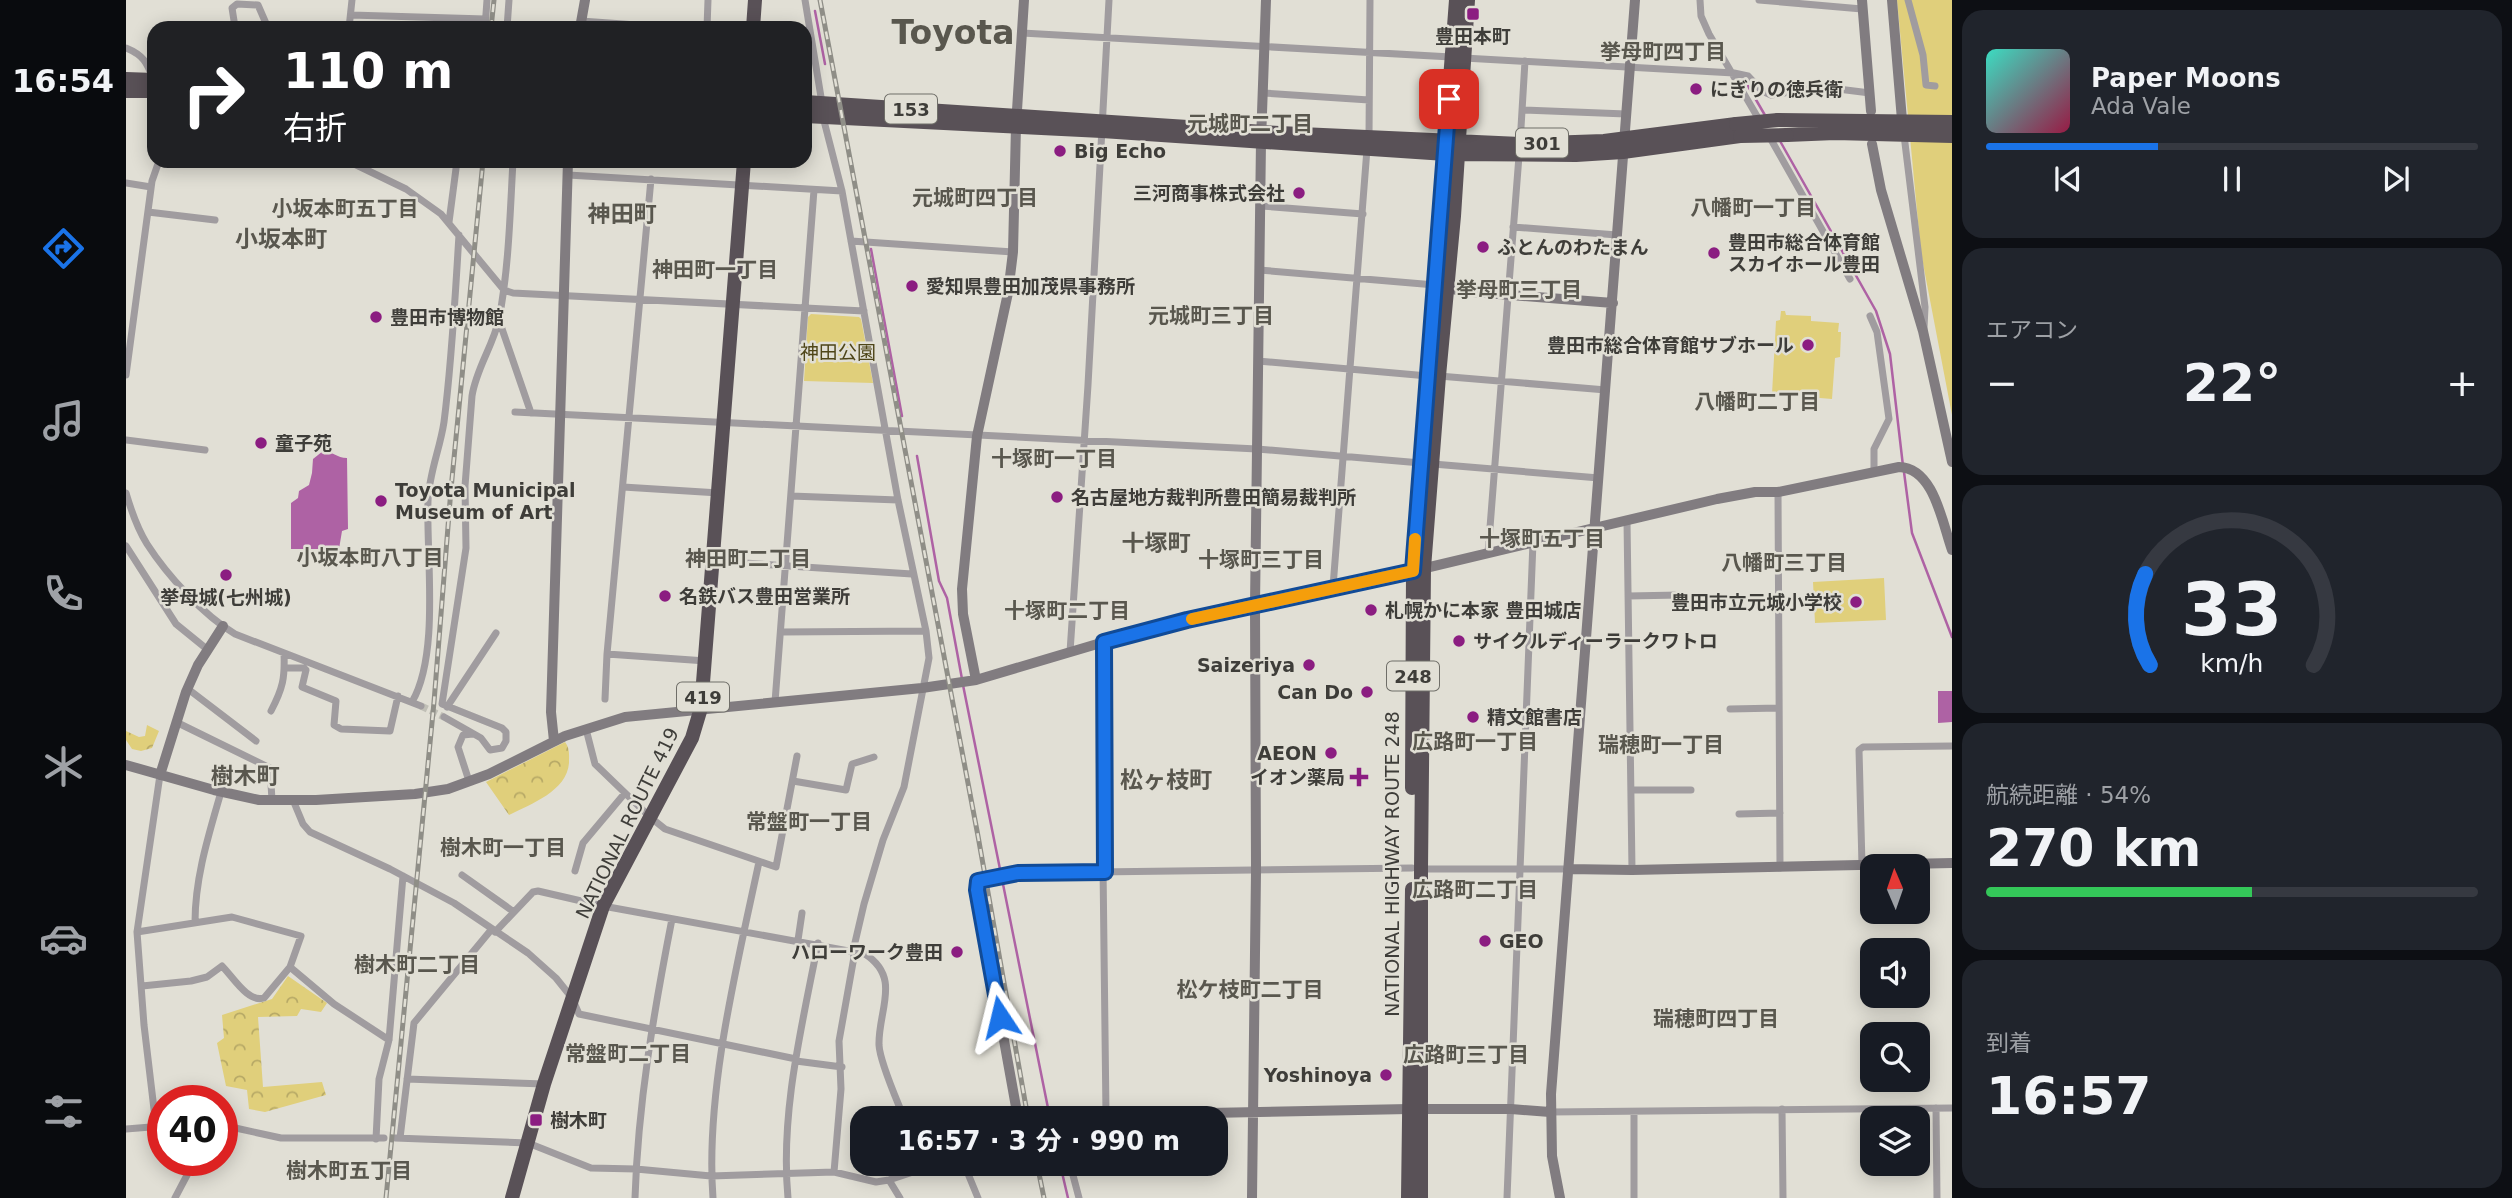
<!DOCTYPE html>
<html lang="ja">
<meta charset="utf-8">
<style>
body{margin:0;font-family:"DejaVu Sans","Noto Sans JP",sans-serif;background:#20242c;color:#f1f3f6;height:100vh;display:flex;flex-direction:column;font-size:26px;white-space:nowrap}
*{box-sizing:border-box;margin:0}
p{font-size:23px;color:#9ea1a6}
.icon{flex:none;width:38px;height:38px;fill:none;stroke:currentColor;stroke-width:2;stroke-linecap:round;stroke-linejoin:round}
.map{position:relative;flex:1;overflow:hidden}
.drawer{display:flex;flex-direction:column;gap:10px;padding:10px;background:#0d0f14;width:560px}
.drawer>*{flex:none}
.guide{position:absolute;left:21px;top:21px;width:665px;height:147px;border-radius:21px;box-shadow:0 4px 18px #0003;background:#202124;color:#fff;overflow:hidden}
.needle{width:46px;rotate:358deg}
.tools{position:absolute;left:1734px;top:854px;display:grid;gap:14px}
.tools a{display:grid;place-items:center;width:70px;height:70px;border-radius:14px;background:#171b24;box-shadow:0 4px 18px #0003;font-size:35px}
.speed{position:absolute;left:21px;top:1085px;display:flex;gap:14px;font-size:35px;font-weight:700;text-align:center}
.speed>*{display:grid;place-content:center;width:91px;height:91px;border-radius:50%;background:#171b24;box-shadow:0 4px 18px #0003;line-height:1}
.speed .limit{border:10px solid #d22;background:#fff;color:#111}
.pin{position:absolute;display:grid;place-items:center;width:60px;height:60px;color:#fff;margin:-30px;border-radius:14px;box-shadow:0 4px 10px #0006}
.me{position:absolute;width:77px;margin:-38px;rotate:350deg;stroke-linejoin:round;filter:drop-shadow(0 0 5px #0008)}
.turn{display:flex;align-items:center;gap:24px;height:147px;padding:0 21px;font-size:32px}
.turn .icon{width:91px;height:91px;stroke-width:2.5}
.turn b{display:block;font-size:49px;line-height:60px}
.big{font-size:52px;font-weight:700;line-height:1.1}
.drawer .card{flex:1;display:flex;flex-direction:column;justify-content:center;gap:10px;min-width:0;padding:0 24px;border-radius:21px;background:#20242c}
.drawer .dial{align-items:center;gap:0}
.dial svg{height:182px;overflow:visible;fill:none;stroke:#363941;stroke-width:7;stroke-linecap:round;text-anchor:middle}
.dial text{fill:#f1f3f6;stroke:none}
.song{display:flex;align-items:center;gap:21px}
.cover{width:84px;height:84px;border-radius:10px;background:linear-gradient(135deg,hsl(170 70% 55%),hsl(340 70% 35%))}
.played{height:7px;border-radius:4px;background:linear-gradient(90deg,#1a73e8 35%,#363941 35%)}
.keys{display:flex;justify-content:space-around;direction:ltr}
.heat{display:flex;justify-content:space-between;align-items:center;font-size:38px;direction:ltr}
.charge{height:10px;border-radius:5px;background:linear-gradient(90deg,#34c759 54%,#363941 0)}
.trip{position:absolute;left:724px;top:1106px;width:378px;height:70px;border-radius:21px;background:#171b24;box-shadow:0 4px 18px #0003;font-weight:700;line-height:70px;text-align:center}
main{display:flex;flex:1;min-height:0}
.tab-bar{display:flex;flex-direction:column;width:126px;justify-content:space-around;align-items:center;background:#090b0e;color:#9ea1a6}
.tab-bar .icon{width:49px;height:49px}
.tab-bar .selected{color:#1a73e8}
.tab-bar b{font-size:32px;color:#f1f3f6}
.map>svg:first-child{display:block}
</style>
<main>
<nav class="tab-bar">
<b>16:54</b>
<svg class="icon selected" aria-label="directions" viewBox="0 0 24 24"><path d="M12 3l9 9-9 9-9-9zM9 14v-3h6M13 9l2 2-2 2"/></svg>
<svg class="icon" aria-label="music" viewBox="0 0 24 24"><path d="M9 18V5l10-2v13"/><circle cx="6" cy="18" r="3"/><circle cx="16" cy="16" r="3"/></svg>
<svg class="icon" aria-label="phone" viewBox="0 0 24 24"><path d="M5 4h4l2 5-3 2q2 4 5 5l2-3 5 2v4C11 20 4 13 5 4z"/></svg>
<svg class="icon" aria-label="climate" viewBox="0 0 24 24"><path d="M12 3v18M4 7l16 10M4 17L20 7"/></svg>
<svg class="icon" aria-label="car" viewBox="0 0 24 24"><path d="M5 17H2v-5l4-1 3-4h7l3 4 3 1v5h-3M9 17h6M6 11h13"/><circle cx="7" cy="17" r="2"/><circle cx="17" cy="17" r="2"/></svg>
<svg class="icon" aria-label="filters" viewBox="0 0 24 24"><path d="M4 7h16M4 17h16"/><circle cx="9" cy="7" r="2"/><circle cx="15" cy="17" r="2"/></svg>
</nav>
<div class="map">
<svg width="1826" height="1198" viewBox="0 0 1826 1198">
<defs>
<pattern id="forest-crowns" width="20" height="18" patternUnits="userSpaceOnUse" patternTransform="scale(1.75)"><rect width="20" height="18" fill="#e0cf7b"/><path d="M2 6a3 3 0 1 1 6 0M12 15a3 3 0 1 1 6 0" fill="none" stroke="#b7a966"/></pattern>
</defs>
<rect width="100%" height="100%" fill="#e1dfd5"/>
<path fill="url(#forest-crowns)" d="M21 725 33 731 26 748 15 751 6 749 0 740V731L13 737 19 736Z
M439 742C444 749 443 754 443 763 441 791 405 804 383 815L360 782Z
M162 976 201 1003 195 1012 175 1009 171 1016 132 1017 137 1087 196 1082 200 1095 139 1112 123 1109 121 1090 100 1086 91 1043 98 1038 96 1015 146 999Z"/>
<path fill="#e0cf7b" d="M1771 0H1826V415L1795 253Z
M1655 311H1659L1660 315 1685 316V321L1713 323 1712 332H1715L1714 357 1709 358 1706 399 1646 394 1650 321 1654 320Z
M685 314 733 317 735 319 747 383 678 381 682 317Z
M1758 578 1760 620 1689 623 1687 582Z"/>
<path fill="#ae62a4" d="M197 451C206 451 211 458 221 458L222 529 216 531 213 549H165V503L172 498 173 491 183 485 186 473 187 459Z
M1812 691H1826V722L1812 723Z"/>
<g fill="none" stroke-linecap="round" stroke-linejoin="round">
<path stroke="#ae62a4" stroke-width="2.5" d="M689 11 699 64
M1622 86 1640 117
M1654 141 1750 311 1764 354 1777 466
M745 249 776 416
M791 456 813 581 821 598 836 679
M1778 472 1786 533 1826 637
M837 685 924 1118
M934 1164 942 1198"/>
<path stroke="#c0bfb6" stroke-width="7" stroke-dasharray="7 3.5" stroke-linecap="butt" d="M295 706 318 717"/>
<path stroke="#a09c9f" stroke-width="7" d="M679 0 696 103
M1574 0 1575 16 1583 34 1635 123
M1633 0 1736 9
M1782 0 1797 55 1800 85 1809 86
M225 15 359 19
M455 21 553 28
M125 28 109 27 106 8 111 4 132 5 142 28
M223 28 226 0
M359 28 361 0
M381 28 383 0
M581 28 582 0
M896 33 1325 57
M0 48C17 55 21 62 27 79
M1338 58 1608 73 1622 76 1636 91 1645 95 1696 87 1744 93
M1137 93 1243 100
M1397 110 1500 114
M697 117 716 191 772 500 800 631 803 658 778 787 757 840 738 904 727 951 728 957 713 1041 715 1089 708 1172
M1778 135 1799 307 1798 328
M1643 136 1724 279
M1243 137 1244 0
M1394 144 1399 61
M222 161 280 189 315 214 378 290 387 293 738 311
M442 175 716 191
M0 183 25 187
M1135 206 1237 214
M22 212 89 220
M323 222 331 161
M1387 227 1491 235
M725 241 887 252
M1133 270 1309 285
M1744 316 1751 332 1763 419 1748 449V472
M372 324 375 326 405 413
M1132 361 1302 376
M0 375 26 181 33 161
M1313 376 1480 390
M389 412 1131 449 1295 463
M0 440 79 450
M1307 464 1473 478
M497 487 593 493
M1652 492 1654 868
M0 493C5 510 11 528 21 544 41 575 77 615 109 634L295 706
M665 496 772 500
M1501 521 1506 870
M0 546 50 624 82 650
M1362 553 1393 156
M588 561 786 574
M1207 587 1241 149
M1502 596 1554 595
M655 632 800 631
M944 652 962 385 983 0
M481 654 580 661
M158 668H178L180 670 176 687 210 701 208 725 215 729 264 731 272 696
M62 689 130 741
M479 699 481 654 525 179
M286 702C314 654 300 556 302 501 303 473 314 449 318 422 326 360 329 298 333 235
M649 702 688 190
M321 707 370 633
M1604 709 1653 708
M145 711C157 688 159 678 158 653
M318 717 355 738 364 750 376 748 380 741V732L376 728 316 704 340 548 339 486 346 396C350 369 367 346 373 319 383 267 384 213 387 161
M50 722 144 768 146 800
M460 729 469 764 524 817 539 829 650 867 671 756
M343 781 332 747 337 735 347 734
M667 781 720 790 726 764 748 757
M1505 790H1565
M167 800 177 824 184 832 264 869 328 903 402 953 430 978 446 998 453 1014 670 1059
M1613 814 1654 813
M1736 865 1733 750 1737 747 1826 746
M1296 869H1442
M449 871 457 843 499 793
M336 875 388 912
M871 876 892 873 1286 868
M69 922C69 877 83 834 95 792
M11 932 106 917 175 936 164 967 138 998C122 1003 107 977 96 966L81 977 65 981 16 986
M369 932 407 892 412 891 477 906 739 954C776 978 752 1010 753 1045 754 1063 771 1100 778 1118
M672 940 676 913
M164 967 208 1004 263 1040
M670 1061 716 1067
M281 1079 418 1084
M1810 1108 1811 1198
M1656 1109 1657 1198
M1424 1112 1826 1108
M1508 1112V1198
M950 1118 980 1115 977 866 978 642
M96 1125 155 1138H258
M30 1126 18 1025 11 932 34 775
M0 1129 37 1126
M269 1138 402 1143 465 1168 510 1169 585 1176 708 1172 750 1182 763 1180 811 1164
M274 1138 288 1023 365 930
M250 1139 253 1079 263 1040 277 876
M838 1164 852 1198
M944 1164 953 1198
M763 1180 774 1198
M49 1198 69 1160
M509 1198C512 1103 528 1011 546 919
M587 1198C579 1093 611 965 633 862
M662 1198C654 1113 676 1026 692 943
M1381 1198 1407 542"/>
<path stroke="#817c80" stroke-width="10" d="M1736 0 1745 111
M1766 0 1776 120
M454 28 459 0
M1746 144 1755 190 1797 331 1826 462
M1316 286 1334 291 1487 303
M850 680 837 614 836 589 851 436 882 293 887 252 890 126 898 0
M428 741 425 712 442 161
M0 765 88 790 133 800H190L289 794 322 789 363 774 439 736 499 717 796 688 850 680 978 642 1061 620 1287 571 1591 499 1629 492H1652L1773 467C1808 468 1816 522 1826 550
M34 775 60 692 72 665 97 626
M1442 869 1506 870 1826 863
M871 876 855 880 850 885 892 1118
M980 1115 1283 1109H1385L1424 1112
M1126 1198 1130 871 1129 605 1135 141 1140 0
M1434 1198 1426 1156 1425 1094 1509 0"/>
<path stroke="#595157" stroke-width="14" d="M627 28 629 0
M0 79 28 80
M0 91H28
M679 102 1153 133 1394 144 1478 141 1610 124
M679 116 976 131 1320 154 1450 155 1497 152 1614 136
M1652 120 1826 122
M1661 135 1709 133 1826 136
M1286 788 1287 571 1330 0
M386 1198 418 1084 477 906 566 738 575 708 618 161
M1282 1198 1286 889
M1295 1198V869L1298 568 1313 376 1328 216 1342 0"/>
<defs>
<path id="rail" d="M694 0 852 836 902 1118
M365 28 368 0
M911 1164 918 1198
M260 1198 308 702 325 489 357 161"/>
</defs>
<use href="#rail" stroke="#8f8e87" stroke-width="5"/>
<use href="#rail" stroke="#e1dfd5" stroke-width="2.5" stroke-dasharray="8" stroke-linecap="butt"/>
<path stroke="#595157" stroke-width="14" d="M1610 124 1652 120
M1614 136 1661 135"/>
</g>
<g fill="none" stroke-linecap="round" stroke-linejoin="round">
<defs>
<path id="route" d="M874 1017 851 890 852 881 892 873 979 872 978 642 1061 620 1287 571 1323 99"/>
</defs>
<use href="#route" stroke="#114b97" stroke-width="18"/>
<use href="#route" stroke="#1a73e8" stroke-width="12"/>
<path stroke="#f59e0b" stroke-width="12" d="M1066 619 1287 571 1289 539"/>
</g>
<g fill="#8b1d81" stroke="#e1dfd5" stroke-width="2.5">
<rect x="1340" y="7" width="14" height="14" rx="3.5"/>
<circle cx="1570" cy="89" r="7"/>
<circle cx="934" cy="151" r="7"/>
<circle cx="1173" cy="193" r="7"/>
<circle cx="1357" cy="247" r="7"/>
<circle cx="1588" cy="253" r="7"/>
<circle cx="786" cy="286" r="7"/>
<circle cx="250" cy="317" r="7"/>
<circle cx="1682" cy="345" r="7"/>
<circle cx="135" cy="443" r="7"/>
<circle cx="931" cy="497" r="7"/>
<circle cx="255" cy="501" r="7"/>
<circle cx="100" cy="575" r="7"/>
<circle cx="539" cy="596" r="7"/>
<circle cx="1730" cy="602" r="7"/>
<circle cx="1245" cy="610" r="7"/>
<circle cx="1333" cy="641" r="7"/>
<circle cx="1183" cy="665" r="7"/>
<circle cx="1241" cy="692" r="7"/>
<circle cx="1347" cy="717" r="7"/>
<circle cx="1205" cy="753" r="7"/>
<path d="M1229.5 766.5h7v7h7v7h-7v7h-7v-7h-7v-7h7z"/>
<circle cx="1359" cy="941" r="7"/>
<circle cx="831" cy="952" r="7"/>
<circle cx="1260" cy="1075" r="7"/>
<rect x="403" y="1113" width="14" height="14" rx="3.5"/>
</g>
<g text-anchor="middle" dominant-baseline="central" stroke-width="5" stroke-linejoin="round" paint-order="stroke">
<g fill="#e1dfd5" stroke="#6f6e68" stroke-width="2">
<rect x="759" y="94.5" width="52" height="29" rx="5"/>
<rect x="1390" y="128.5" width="52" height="29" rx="5"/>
<rect x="1261" y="661.5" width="52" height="29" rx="5"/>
<rect x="551" y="682.5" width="52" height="29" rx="5"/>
</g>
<g font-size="18" font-weight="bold" fill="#3e3d39">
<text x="785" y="109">153</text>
<text x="1416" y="143">301</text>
<text x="1287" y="676">248</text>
<text x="577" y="697">419</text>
</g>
<g font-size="19" font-weight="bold" fill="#3e3d39" stroke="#e1dfd5" text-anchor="start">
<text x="1347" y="36" text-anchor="middle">豊田本町</text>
<text x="1584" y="89">にぎりの徳兵衛</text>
<text x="948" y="151">Big Echo</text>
<text x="1159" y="193" text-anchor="end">三河商事株式会社</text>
<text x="1602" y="242">豊田市総合体育館<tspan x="1602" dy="22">スカイホール豊田</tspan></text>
<text x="1371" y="247">ふとんのわたまん</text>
<text x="800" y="286">愛知県豊田加茂県事務所</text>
<text x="264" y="317">豊田市博物館</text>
<text x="1668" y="345" text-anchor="end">豊田市総合体育館サブホール</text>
<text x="149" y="443">童子苑</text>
<text x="269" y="490">Toyota Municipal<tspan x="269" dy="22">Museum of Art</tspan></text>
<text x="945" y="497">名古屋地方裁判所豊田簡易裁判所</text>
<text x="553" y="596">名鉄バス豊田営業所</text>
<text x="100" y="597" text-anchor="middle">挙母城(七州城)</text>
<text x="1716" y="602" text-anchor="end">豊田市立元城小学校</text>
<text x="1259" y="610">札幌かに本家 豊田城店</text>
<text x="1347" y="641">サイクルディーラークワトロ</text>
<text x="1169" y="665" text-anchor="end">Saizeriya</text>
<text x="1227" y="692" text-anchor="end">Can Do</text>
<text x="1361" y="717">精文館書店</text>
<text x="1191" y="753" text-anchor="end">AEON</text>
<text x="1219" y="777" text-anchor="end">イオン薬局</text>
<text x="1373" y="941">GEO</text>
<text x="817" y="952" text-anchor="end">ハローワーク豊田</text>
<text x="1246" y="1075" text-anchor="end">Yoshinoya</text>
<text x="424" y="1120">樹木町</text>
</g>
<g font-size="19" fill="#4e4518" stroke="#e1dfd5">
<text x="712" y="352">神田公園</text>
</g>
<g font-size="19" fill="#3e3d39" stroke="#e1dfd5">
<text transform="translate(501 823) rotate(-64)">NATIONAL ROUTE 419</text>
<text transform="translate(1266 864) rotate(-90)">NATIONAL HIGHWAY ROUTE 248</text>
</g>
<g font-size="21" font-weight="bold" fill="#59574e" stroke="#e1dfd5">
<text x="1537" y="52">挙母町四丁目</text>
<text x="1124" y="124">元城町二丁目</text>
<text x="849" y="198">元城町四丁目</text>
<text x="1627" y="208">八幡町一丁目</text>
<text x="219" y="209">小坂本町五丁目</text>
<text x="589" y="270">神田町一丁目</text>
<text x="1393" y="290">挙母町三丁目</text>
<text x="1085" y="316">元城町三丁目</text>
<text x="1631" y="402">八幡町二丁目</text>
<text x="928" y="459">十塚町一丁目</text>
<text x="1416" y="539">十塚町五丁目</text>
<text x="244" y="558">小坂本町八丁目</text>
<text x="622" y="559">神田町二丁目</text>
<text x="1135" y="560">十塚町三丁目</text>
<text x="1658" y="563">八幡町三丁目</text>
<text x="941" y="611">十塚町二丁目</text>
<text x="1349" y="742">広路町一丁目</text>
<text x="1535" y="745">瑞穂町一丁目</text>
<text x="683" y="822">常盤町一丁目</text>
<text x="377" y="848">樹木町一丁目</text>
<text x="1349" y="890">広路町二丁目</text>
<text x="291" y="965">樹木町二丁目</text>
<text x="1124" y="990">松ケ枝町二丁目</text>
<text x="1590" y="1019">瑞穂町四丁目</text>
<text x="502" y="1054">常盤町二丁目</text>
<text x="1340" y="1055">広路町三丁目</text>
<text x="223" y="1171">樹木町五丁目</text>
</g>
<g font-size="23" font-weight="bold" fill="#59574e" stroke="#e1dfd5">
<text x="496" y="214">神田町</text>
<text x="155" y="239">小坂本町</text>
<text x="1030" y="543">十塚町</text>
<text x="119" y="776">樹木町</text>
<text x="1040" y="780">松ヶ枝町</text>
</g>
<g font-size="33" font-weight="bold" fill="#59574e" stroke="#e1dfd5">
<text x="827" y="32">Toyota</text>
</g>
</g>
</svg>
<div class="tools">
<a><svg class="needle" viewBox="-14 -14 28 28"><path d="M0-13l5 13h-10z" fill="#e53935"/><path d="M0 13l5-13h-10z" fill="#9ea1a6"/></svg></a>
<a><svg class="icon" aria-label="sound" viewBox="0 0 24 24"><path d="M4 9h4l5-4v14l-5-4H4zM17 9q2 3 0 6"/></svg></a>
<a><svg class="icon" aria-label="search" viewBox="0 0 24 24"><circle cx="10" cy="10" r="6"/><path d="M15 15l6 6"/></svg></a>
<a><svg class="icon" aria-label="layers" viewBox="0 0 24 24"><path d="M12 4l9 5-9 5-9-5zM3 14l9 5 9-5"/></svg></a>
</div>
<div class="speed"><div class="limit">40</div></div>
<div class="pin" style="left:1323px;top:99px;background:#d93025"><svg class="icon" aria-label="arrive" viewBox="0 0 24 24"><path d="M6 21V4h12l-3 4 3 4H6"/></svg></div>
<svg class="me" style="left:874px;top:1017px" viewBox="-20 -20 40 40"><path d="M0-17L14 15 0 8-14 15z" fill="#1a73e8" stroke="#fff" stroke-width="4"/></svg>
<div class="trip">16:57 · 3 分 · 990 m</div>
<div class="guide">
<div class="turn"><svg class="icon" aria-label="right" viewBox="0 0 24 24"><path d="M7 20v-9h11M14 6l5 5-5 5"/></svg><div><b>110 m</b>右折</div></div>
</div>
</div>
<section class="drawer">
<div class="card">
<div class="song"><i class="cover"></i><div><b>Paper Moons</b><p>Ada Vale</p></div></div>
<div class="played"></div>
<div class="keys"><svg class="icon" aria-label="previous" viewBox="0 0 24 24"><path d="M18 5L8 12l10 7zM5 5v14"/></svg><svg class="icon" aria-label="pause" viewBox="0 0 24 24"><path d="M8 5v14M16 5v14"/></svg><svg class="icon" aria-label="next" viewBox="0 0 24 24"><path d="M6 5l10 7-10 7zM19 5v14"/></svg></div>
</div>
<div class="card"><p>エアコン</p>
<div class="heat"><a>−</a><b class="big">22°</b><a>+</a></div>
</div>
<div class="card dial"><svg viewBox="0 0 100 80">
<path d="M14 69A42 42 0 1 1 86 69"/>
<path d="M14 69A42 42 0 0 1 12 29" stroke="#1a73e8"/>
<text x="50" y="56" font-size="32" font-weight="700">33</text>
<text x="50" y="72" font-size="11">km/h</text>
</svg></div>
<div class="card"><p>航続距離 · 54%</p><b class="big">270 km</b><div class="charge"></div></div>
<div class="card"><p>到着</p><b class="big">16:57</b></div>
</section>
</main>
